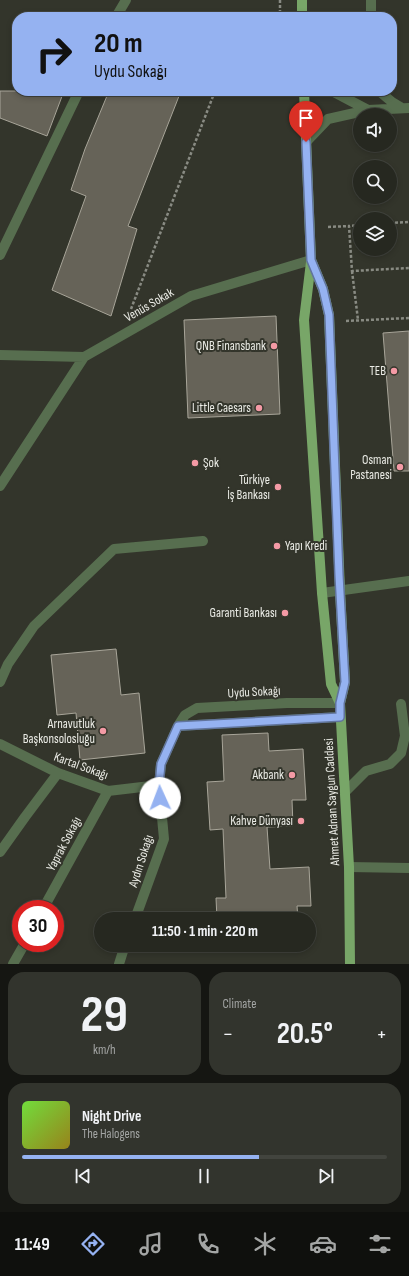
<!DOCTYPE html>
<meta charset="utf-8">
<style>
body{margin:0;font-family:"Sofia Sans Condensed",sans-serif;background:#32342d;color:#f1f3f6;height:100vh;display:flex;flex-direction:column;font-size:15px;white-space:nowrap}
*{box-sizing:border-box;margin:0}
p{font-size:13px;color:#a4a6a5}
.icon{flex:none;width:22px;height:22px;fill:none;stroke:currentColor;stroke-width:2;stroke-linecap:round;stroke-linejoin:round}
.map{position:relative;height:964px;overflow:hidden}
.side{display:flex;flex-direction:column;gap:8px;padding:8px;background:#151612;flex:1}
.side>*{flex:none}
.top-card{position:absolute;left:12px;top:12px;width:385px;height:84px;border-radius:16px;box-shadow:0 2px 6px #0003,0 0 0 1px #42443e;background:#95b2f1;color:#111;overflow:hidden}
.fabs{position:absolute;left:353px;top:108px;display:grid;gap:8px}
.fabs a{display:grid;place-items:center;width:44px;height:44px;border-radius:50%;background:#262820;box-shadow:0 2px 6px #0003,0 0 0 1px #42443e;font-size:20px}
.speed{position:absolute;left:12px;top:900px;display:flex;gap:8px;font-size:20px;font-weight:700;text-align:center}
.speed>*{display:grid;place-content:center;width:52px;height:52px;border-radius:50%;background:#262820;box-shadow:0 2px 6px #0003,0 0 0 1px #42443e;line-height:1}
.speed .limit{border:6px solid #d22;background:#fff;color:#111}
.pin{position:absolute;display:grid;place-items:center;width:34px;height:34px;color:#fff;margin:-41px -17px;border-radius:50% 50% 50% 0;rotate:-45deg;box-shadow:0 0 4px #0007}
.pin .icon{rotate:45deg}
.me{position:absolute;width:44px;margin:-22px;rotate:358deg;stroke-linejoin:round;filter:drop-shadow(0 0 3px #0008)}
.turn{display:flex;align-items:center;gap:14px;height:84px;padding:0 16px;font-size:18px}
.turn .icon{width:52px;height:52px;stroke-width:2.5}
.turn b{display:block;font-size:28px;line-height:34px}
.big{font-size:30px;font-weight:700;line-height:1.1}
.side .tile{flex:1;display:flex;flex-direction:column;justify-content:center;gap:6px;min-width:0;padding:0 14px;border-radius:16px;background:#32342d}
.side .dial{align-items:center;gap:0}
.dial b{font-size:52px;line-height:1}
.song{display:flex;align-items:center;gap:12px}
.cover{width:48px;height:48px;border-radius:6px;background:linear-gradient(135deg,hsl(100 70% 55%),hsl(50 70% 35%))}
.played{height:4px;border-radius:2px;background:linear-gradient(90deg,#95b2f1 65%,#42443e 65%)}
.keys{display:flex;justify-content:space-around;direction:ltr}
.heat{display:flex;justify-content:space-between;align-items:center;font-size:22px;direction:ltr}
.side .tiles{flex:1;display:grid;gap:8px;grid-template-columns:1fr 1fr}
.tile:last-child{grid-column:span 2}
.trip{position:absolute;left:94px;top:912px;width:222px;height:40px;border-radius:20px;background:#262820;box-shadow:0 2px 6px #0003,0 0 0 1px #42443e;font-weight:700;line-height:40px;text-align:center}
.menu{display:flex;height:64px;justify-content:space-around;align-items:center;background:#0f100d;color:#a4a6a5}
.menu .icon{width:28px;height:28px}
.menu .on{color:#95b2f1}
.menu b{font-size:18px;color:#f1f3f6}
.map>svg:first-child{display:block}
</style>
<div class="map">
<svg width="409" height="964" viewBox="0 0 409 964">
<rect width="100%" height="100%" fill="#33352b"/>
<path fill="#666358" stroke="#a8a599" d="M0 91H64L47 136 0 118Z
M109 91H181L128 226 137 229 111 316 52 290 86 196 71 190 85 149Z
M276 316 280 414 188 418 184 320Z
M409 331V471H394L383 333Z
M116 649 121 695 139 693 145 753 80 760 76 713 57 715 51 655Z
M268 733 269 751 303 749 306 800H292L293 826 267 827 270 869 309 867 311 906H297L298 919H217L216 898H226L223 829 210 830 207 782 224 781 222 735Z
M218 945H299L300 947 218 950Z"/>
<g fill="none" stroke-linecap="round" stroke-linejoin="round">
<path stroke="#898b83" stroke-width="2.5" stroke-dasharray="3 2" stroke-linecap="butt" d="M280 0V17
M390 223 409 222
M360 225 349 226 352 271 409 268
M328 227 349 226
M352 271 358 320
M131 309 215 91
M346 321 409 318"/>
<path stroke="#576e4f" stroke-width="10" d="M371 0V17
M116 17 126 0
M332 91 368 110 369 111
M379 91 392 102 402 108
M306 142 328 119 368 110 409 108
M0 255 79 91
M0 355 84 357 191 296 311 260
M0 486 84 357
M322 593 409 581
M0 682 8 664 34 626 114 549 203 541
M178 726 340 717
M0 744 58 773 108 791 159 785
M345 792 366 771 390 764 401 753 405 736 401 704
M0 852 25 817 58 773
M349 867 409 868
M43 909 108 791
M135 919 164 839 159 785 161 764 178 726 185 715 197 708 287 703H340
M13 964 25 943
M119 964 125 945"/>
<path stroke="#78a668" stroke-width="10" d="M302 0V17
M304 91 311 260 323 289 329 315 340 591 345 682 340 703 349 867 350 964
M311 262 304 320 322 593 331 684 340 703"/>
</g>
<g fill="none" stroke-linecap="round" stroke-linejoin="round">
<defs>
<path id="route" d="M160 798 159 785 161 764 178 726 340 717V703L345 682 339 575 329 315 323 289 311 260 306 142"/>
</defs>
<use href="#route" stroke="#61749d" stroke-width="10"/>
<use href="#route" stroke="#95b2f1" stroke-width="7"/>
</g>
<g fill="#f49aa5" stroke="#33352b" stroke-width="1.5">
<circle cx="274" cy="346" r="4"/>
<circle cx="394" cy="371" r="4"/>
<circle cx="259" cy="408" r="4"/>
<circle cx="195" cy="463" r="4"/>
<circle cx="400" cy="467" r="4"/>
<circle cx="278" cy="487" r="4"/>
<circle cx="277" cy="546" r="4"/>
<circle cx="285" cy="613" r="4"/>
<circle cx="103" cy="731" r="4"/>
<circle cx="292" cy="775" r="4"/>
<circle cx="301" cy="821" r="4"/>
</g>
<g text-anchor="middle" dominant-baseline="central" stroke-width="4" stroke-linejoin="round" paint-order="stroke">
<g font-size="13" fill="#ebece6" stroke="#33352b">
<text transform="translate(149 305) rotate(-30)">Venüs Sokak</text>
<text transform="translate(254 692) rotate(-3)">Uydu Sokağı</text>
<text transform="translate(81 766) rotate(20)">Kartal Sokağı</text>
<text transform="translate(332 802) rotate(-93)">Ahmet Adnan Saygun Caddesi</text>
<text transform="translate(64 844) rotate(-62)">Yaprak Sokağı</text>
<text transform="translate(141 861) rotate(-72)">Aydın Sokağı</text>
</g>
<g font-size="13" fill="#ebece6" stroke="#33352b" text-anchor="end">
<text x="266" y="346">QNB Finansbank</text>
<text x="386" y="371">TEB</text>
<text x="251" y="408">Little Caesars</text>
<text x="392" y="460">Osman<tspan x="392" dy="15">Pastanesi</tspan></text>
<text x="203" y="463" text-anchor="start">Şok</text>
<text x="270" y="480">Türkiye<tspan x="270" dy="15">İş Bankası</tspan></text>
<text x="285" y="546" text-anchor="start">Yapı Kredi</text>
<text x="277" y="613">Garanti Bankası</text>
<text x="95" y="724">Arnavutluk<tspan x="95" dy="15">Başkonsolosluğu</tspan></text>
<text x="284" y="775">Akbank</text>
<text x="293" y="821">Kahve Dünyası</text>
</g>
</g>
</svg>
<div class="fabs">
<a><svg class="icon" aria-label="sound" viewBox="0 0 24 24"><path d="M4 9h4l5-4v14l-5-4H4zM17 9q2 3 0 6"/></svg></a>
<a><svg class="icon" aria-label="search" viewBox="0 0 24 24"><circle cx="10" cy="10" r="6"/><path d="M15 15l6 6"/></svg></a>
<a><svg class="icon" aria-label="layers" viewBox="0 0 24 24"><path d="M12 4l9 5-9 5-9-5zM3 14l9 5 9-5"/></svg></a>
</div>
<div class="speed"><div class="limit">30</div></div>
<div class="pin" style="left:306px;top:142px;background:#d93025"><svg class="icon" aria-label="arrive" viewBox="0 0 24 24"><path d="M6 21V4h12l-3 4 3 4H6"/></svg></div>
<svg class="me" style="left:160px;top:798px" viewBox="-20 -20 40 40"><circle r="19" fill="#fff"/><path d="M0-13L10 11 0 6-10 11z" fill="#95b2f1"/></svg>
<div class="trip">11:50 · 1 min · 220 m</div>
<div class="top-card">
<div class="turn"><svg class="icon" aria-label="right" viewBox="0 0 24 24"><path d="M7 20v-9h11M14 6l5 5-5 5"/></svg><div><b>20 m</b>Uydu Sokağı</div></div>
</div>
</div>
<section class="side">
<div class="tiles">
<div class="tile dial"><b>29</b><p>km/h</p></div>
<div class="tile"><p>Climate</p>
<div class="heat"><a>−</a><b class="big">20.5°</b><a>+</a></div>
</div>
<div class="tile">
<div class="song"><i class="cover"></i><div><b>Night Drive</b><p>The Halogens</p></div></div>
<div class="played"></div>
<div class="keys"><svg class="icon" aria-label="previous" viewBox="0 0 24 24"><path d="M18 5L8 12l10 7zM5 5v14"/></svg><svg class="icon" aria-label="pause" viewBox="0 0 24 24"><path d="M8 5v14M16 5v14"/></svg><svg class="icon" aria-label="next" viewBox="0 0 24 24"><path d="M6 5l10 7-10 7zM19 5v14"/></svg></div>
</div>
</div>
</section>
<nav class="menu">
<b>11:49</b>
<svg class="icon on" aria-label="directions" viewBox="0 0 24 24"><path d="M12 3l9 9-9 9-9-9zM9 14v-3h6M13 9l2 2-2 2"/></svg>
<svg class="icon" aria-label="music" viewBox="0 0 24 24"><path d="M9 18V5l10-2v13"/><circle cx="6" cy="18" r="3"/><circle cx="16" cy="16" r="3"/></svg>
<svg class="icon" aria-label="phone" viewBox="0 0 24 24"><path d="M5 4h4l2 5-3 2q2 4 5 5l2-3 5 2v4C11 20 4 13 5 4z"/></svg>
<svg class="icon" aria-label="climate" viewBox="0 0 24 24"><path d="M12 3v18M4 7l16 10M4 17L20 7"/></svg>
<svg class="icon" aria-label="car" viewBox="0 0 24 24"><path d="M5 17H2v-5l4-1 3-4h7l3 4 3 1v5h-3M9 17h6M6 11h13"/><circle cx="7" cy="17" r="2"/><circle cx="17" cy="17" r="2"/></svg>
<svg class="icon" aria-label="filters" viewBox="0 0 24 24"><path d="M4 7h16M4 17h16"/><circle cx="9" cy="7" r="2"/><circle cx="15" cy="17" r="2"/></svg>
</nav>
